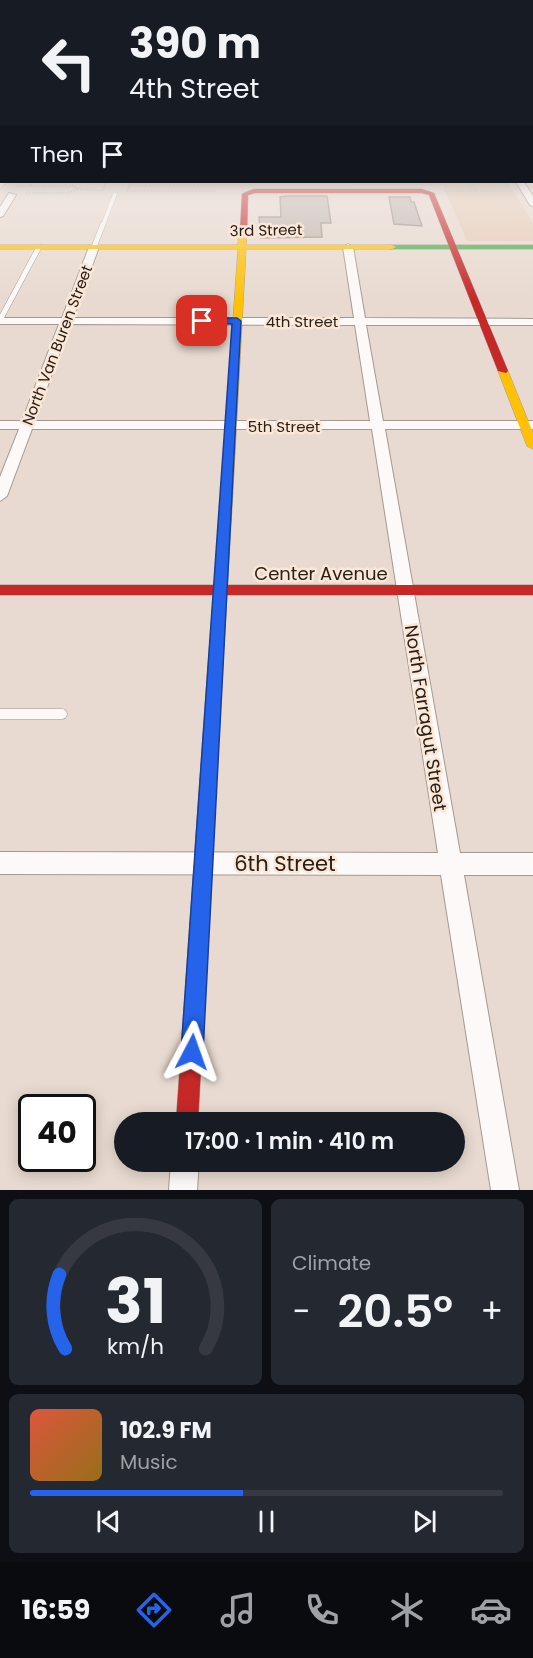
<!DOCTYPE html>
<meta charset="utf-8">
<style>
body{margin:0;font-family:Poppins,sans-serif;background:#242831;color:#f1f3f6;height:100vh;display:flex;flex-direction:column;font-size:22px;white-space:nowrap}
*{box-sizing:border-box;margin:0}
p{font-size:20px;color:#9ea1a6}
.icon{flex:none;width:33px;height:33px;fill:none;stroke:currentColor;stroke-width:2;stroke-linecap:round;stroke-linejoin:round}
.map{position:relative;height:1190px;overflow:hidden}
.drawer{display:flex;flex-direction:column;gap:9px;padding:9px;background:#0d0f14;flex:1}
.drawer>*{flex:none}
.banner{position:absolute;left:0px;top:0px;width:534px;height:183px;box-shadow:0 3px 15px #0003;background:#171b24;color:#f1f3f6;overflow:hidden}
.speed{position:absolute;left:18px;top:1094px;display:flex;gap:12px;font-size:30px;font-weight:700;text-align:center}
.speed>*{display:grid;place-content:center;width:78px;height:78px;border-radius:50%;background:#171b24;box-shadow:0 3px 15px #0003;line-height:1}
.speed .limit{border:3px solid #111;border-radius:9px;background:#fff;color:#111}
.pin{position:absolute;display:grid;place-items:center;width:51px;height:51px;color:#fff;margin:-26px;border-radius:12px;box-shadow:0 3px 9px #0006}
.me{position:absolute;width:66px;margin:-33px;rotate:4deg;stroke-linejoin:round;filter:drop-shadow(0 0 4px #0008)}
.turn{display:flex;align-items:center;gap:21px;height:126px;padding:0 30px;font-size:27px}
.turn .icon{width:78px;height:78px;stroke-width:2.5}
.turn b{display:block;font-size:42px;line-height:51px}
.then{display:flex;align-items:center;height:57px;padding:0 30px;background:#0003;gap:12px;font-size:22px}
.big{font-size:45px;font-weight:600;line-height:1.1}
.drawer .widget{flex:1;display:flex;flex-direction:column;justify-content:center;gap:9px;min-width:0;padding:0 21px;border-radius:9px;background:#242831}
.drawer .dial{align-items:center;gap:0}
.dial svg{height:156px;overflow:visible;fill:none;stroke:#363941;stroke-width:7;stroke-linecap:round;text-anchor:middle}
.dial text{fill:#f1f3f6;stroke:none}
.song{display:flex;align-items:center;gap:18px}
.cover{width:72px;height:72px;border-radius:9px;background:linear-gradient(135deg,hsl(10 70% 55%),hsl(40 70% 35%))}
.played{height:6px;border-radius:3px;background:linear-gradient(90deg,#2563eb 45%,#363941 45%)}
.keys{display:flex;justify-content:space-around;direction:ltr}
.heat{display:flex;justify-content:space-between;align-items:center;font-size:33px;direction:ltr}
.drawer .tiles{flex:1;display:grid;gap:9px;grid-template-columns:1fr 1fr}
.widget:last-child{grid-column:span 2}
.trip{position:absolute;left:114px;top:1112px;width:351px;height:60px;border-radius:30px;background:#171b24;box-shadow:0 3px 15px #0003;font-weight:600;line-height:60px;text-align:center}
.tab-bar{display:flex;height:96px;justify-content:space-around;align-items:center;background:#090b0e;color:#9ea1a6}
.tab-bar .icon{width:42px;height:42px}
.tab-bar .current{color:#2563eb}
.tab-bar b{font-size:27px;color:#f1f3f6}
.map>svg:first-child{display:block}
</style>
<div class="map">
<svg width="533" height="1190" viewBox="0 0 533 1190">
<rect width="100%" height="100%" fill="#e8dad0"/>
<path fill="#e5cbb7" d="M129 182H508L533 223V241H467L443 186 127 187Z"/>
<path fill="#c2b7b0" stroke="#9d928b" stroke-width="1.5" d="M287 196H327L331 223H321L322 237 261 238 259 217H281L280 197Z
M389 197H410L411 202H414L422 226 394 224Z"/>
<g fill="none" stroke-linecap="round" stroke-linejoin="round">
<defs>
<path id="lane-far2" d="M103 225 115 194"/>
<path id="lane-far1" d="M94 247 103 224
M0 320 39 247"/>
<path id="lane" d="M0 714H62"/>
<path id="street" d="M0 144H2V148H0Z
M532 149H533V153H532Z
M516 182H524L533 196V206L530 205Z
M9 193 16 195 3 216 0 217V207Z
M94 244 99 247 73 318H354L343 247 348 244 353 247 365 318 533 319V325H366L383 421H533V429H385L460 853H533V875H464L519 1190H491L441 875 0 874V852L438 853 372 429H32L7 496 0 501V477L19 429H0V421H22L59 324H0V318H62L89 247ZM70 324 355 325 370 421H35Z
M171 1161H199L197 1190H169Z"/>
<path id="fast" d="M392 245H533V249H389L388 247Z
M227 486 233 490 219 733 217 738 211 740 205 738 203 733 221 490Z"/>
<path id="slow" d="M243 229 247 231 246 245H392L396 247 392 249H246L233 490 227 494 221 490 238 249H0V245H238L239 231Z
M503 368 508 371 533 433V449L527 446 498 371Z"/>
<path id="jam" d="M254 189H422L434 193 508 371 506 373 498 371 429 195 422 193H255L248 195 247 231 240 233 242 194Z
M0 585H533V595H0Z
M211 726 217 728 219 733 198 1122H176L203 733 205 728Z"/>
</defs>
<use href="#lane-far2" stroke="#a49a92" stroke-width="4.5"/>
<use href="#lane-far1" stroke="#a49a92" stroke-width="6"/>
<use href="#lane" stroke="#a49a92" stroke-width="11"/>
<use href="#street" stroke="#a49a92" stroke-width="2"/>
<use href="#fast" stroke="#a49a92" stroke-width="1"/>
<use href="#slow" stroke="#a49a92" stroke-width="1"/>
<use href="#jam" stroke="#a49a92" stroke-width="1"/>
<path stroke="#c3bebb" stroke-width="1.5" stroke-dasharray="1.5 1.5" stroke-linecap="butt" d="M131 182 127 191H216
M466 182 478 191
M16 186H30L33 182
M30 186H73L79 189 103 191
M0 190 7 182
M103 190 106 182
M444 191H512
M26 193H68L79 189"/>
<use href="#lane-far2" stroke="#fcf9f8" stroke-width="4"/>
<use href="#lane-far1" stroke="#fcf9f8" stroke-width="5"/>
<use href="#lane" stroke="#fcf9f8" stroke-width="10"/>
<use href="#street" fill="#fcf9f8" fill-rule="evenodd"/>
<use href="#fast" fill="#4caf50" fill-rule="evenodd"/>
<use href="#slow" fill="#ffc107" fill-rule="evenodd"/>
<use href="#jam" fill="#c62828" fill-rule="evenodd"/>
</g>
<linearGradient id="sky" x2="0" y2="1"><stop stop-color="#9aaec3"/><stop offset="0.44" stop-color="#f5eeea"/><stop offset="1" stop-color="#f5eeea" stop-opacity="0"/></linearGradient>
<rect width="533" height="300" fill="url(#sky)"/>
<path fill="#2563eb" stroke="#184099" stroke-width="1.5" d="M202 318H237L241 321 203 1052 199 1060 192 1063 184 1060 181 1052 232 324 199 323V319Z"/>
<g text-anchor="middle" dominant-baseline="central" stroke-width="5" stroke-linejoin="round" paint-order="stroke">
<g font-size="15" fill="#292018" stroke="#fbe7d7">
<text transform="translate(266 230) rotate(-1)">3rd Street</text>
<text x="302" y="321">4th Street</text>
<text transform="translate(57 345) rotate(-69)">North Van Buren Street</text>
<text x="284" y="426">5th Street</text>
</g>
<g font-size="18" fill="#292018" stroke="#fbe7d7">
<text x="321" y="573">Center Avenue</text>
<text transform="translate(426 718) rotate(81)">North Farragut Street</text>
</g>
<g font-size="21" fill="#292018" stroke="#fbe7d7">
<text x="285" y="863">6th Street</text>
</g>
</g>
</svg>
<div class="speed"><div class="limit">40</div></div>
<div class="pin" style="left:202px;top:321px;background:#d93025"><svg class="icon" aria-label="arrive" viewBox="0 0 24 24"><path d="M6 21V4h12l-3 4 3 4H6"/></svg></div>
<svg class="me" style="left:192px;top:1052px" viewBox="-20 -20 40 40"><path d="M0-17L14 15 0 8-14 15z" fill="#2563eb" stroke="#fff" stroke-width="4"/></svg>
<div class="trip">17:00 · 1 min · 410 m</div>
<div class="banner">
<div class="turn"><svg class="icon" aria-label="left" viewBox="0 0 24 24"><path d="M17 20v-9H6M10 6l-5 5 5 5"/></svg><div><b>390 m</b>4th Street</div></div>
<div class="then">Then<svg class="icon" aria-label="arrive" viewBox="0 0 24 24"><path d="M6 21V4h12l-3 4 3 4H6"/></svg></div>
</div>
</div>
<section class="drawer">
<div class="tiles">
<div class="widget dial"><svg viewBox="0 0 100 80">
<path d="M14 69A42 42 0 1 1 86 69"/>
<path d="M14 69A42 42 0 0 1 11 31" stroke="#2563eb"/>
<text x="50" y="56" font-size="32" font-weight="700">31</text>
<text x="50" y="72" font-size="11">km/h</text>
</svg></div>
<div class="widget"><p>Climate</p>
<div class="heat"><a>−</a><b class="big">20.5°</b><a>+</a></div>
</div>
<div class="widget">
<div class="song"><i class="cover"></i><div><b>102.9 FM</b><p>Music</p></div></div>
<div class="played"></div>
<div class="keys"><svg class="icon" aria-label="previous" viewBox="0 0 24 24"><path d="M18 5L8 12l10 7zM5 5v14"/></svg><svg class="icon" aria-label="pause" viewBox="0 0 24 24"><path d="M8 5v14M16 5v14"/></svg><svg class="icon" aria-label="next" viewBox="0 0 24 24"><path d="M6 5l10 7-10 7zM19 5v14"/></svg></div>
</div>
</div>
</section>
<nav class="tab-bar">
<b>16:59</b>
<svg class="icon current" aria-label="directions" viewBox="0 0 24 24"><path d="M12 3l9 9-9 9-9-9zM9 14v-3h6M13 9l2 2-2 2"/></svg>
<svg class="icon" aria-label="music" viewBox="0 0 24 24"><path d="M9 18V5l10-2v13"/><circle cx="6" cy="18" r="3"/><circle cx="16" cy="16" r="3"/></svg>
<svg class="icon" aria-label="phone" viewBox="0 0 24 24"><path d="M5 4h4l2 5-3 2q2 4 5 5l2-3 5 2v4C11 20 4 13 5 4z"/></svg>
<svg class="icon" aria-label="climate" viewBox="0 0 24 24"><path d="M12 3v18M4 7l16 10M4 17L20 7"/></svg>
<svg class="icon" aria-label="car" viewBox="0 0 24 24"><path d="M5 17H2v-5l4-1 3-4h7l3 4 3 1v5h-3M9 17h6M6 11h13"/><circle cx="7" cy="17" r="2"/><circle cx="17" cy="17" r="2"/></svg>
</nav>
